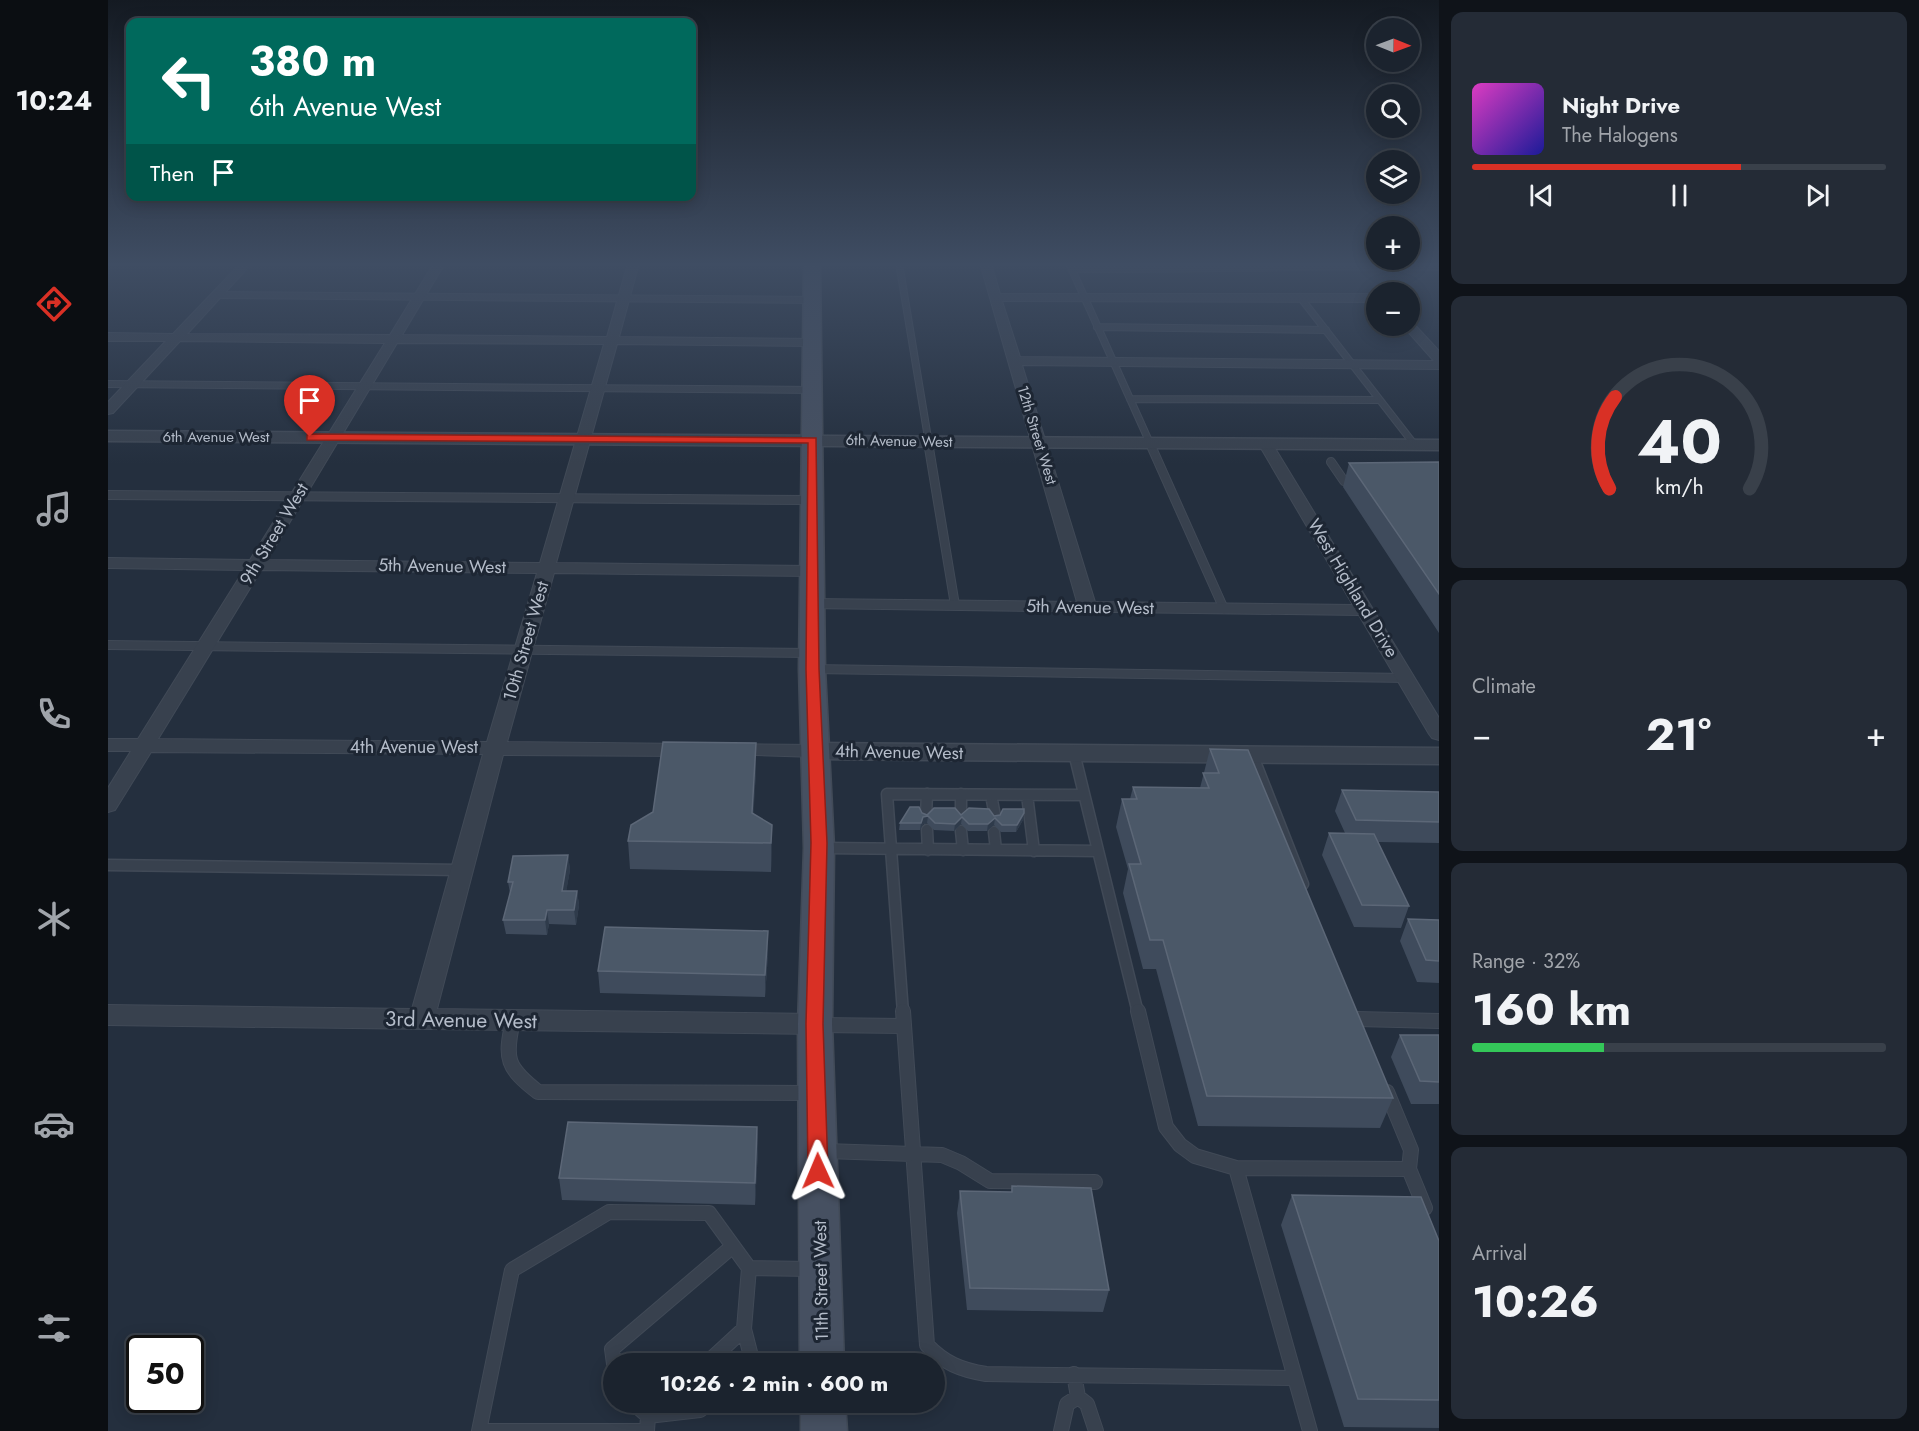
<!DOCTYPE html>
<meta charset="utf-8">
<style>
body{margin:0;font-family:Jost,sans-serif;background:#242b36;color:#f1f3f6;height:100vh;display:flex;flex-direction:column;font-size:22px;white-space:nowrap}
*{box-sizing:border-box;margin:0}
p{font-size:20px;color:#a0a4aa}
.icon{flex:none;width:33px;height:33px;fill:none;stroke:currentColor;stroke-width:2;stroke-linecap:round;stroke-linejoin:round}
.map{position:relative;flex:1;overflow:hidden}
.side{display:flex;flex-direction:column;gap:12px;padding:12px;background:#0f1319;width:480px}
.side>*{flex:none}
.banner{position:absolute;left:18px;top:18px;width:570px;height:183px;border-radius:12px;box-shadow:0 3px 15px #0003,0 0 0 2px #39404a;background:#00695c;color:#fff;overflow:hidden}
.needle{width:39px;rotate:91deg}
.fabs{position:absolute;left:1258px;top:18px;display:grid;gap:12px}
.fabs a{display:grid;place-items:center;width:54px;height:54px;border-radius:50%;background:#1b232e;box-shadow:0 3px 15px #0003,0 0 0 2px #39404a;font-size:30px}
.speed{position:absolute;left:18px;top:1335px;display:flex;gap:12px;font-size:30px;font-weight:700;text-align:center}
.speed>*{display:grid;place-content:center;width:78px;height:78px;border-radius:50%;background:#1b232e;box-shadow:0 3px 15px #0003,0 0 0 2px #39404a;line-height:1}
.speed .limit{border:3px solid #111;border-radius:9px;background:#fff;color:#111}
.pin{position:absolute;display:grid;place-items:center;width:51px;height:51px;color:#fff;margin:-62px -26px;border-radius:50% 50% 50% 0;rotate:-45deg;box-shadow:0 0 6px #0007}
.pin .icon{rotate:45deg}
.me{position:absolute;width:66px;margin:-33px;rotate:359deg;stroke-linejoin:round;filter:drop-shadow(0 0 4px #0008)}
.turn{display:flex;align-items:center;gap:21px;height:126px;padding:0 24px;font-size:27px}
.turn .icon{width:78px;height:78px;stroke-width:2.5}
.turn b{display:block;font-size:42px;line-height:51px}
.then{display:flex;align-items:center;height:57px;padding:0 24px;background:#0003;gap:12px;font-size:22px}
.big{font-size:45px;font-weight:700;line-height:1.1}
.side .tile{flex:1;display:flex;flex-direction:column;justify-content:center;gap:9px;min-width:0;padding:0 21px;border-radius:12px;background:#242b36}
.side .dial{align-items:center;gap:0}
.dial svg{height:156px;overflow:visible;fill:none;stroke:#39404a;stroke-width:7;stroke-linecap:round;text-anchor:middle}
.dial text{fill:#f1f3f6;stroke:none}
.song{display:flex;align-items:center;gap:18px}
.cover{width:72px;height:72px;border-radius:9px;background:linear-gradient(135deg,hsl(310 70% 55%),hsl(240 70% 35%))}
.played{height:6px;border-radius:3px;background:linear-gradient(90deg,#d93025 65%,#39404a 65%)}
.keys{display:flex;justify-content:space-around;direction:ltr}
.heat{display:flex;justify-content:space-between;align-items:center;font-size:33px;direction:ltr}
.charge{height:9px;border-radius:4px;background:linear-gradient(90deg,#34c759 32%,#39404a 0)}
.trip{position:absolute;left:495px;top:1353px;width:342px;height:60px;border-radius:30px;background:#1b232e;box-shadow:0 3px 15px #0003,0 0 0 2px #39404a;font-weight:700;line-height:60px;text-align:center}
main{display:flex;flex:1;min-height:0}
.tab-bar{display:flex;flex-direction:column;width:108px;justify-content:space-around;align-items:center;background:#0b0e12;color:#a0a4aa}
.tab-bar .icon{width:42px;height:42px}
.tab-bar .active{color:#d93025}
.tab-bar b{font-size:27px;color:#f1f3f6}
.map>svg:first-child{display:block}
</style>
<main>
<nav class="tab-bar">
<b>10:24</b>
<svg class="icon active" aria-label="directions" viewBox="0 0 24 24"><path d="M12 3l9 9-9 9-9-9zM9 14v-3h6M13 9l2 2-2 2"/></svg>
<svg class="icon" aria-label="music" viewBox="0 0 24 24"><path d="M9 18V5l10-2v13"/><circle cx="6" cy="18" r="3"/><circle cx="16" cy="16" r="3"/></svg>
<svg class="icon" aria-label="phone" viewBox="0 0 24 24"><path d="M5 4h4l2 5-3 2q2 4 5 5l2-3 5 2v4C11 20 4 13 5 4z"/></svg>
<svg class="icon" aria-label="climate" viewBox="0 0 24 24"><path d="M12 3v18M4 7l16 10M4 17L20 7"/></svg>
<svg class="icon" aria-label="car" viewBox="0 0 24 24"><path d="M5 17H2v-5l4-1 3-4h7l3 4 3 1v5h-3M9 17h6M6 11h13"/><circle cx="7" cy="17" r="2"/><circle cx="17" cy="17" r="2"/></svg>
<svg class="icon" aria-label="filters" viewBox="0 0 24 24"><path d="M4 7h16M4 17h16"/><circle cx="9" cy="7" r="2"/><circle cx="15" cy="17" r="2"/></svg>
</nav>
<div class="map">
<svg width="1331" height="1431" viewBox="0 0 1331 1431">
<rect width="100%" height="100%" fill="#242f3e"/>
<g fill="none" stroke-linecap="round" stroke-linejoin="round">
<defs>
<path id="service-far3" d="M791 263 822 450
M961 263 1045 450
M964 269C1086 270 1209 265 1331 267
M108 295 705 300
M1192 297 1306 444
M989 327 1218 330
M0 384 706 390
M1022 399 1270 400"/>
<path id="service-far2" d="M821 448 847 605
M1044 448 1116 609
M1223 462 1236 481
M0 495 703 500
M0 645 703 653
M704 669 1299 678"/>
<path id="service-far1" d="M966 753 1030 1013
M1144 754 1195 884
M853 794V815
M883 795 887 816
M919 795 926 851
M818 815 819 794
M819 830 820 850
M853 831 855 850
M886 832 888 850
M716 848 990 851
M0 865 352 870
M795 1013 779 794 976 795"/>
<path id="service" d="M795 1011 819 1345C836 1363 853 1370 878 1374L1187 1378
M1030 1011 1058 1127 1072 1145 1087 1156 1128 1168
M1249 1019 1331 1021
M405 1021C396 1059 399 1068 430 1092L703 1093
M712 1025 794 1026
M718 1151 834 1155 853 1163 882 1181 987 1182
M1301 1169 1317 1208
M641 1268 636 1329 645 1364
M506 1364 504 1349 625 1246
M598 1364 636 1329
M966 1374 970 1397
M524 1402 540 1416 592 1410 601 1402
M371 1431 404 1270 501 1212 601 1213 641 1268 703 1269
M371 1431H534
M539 1431 540 1416 555 1402
M953 1431 959 1404 970 1397 979 1404 988 1431
M1202 1431 1128 1168 1301 1169 1303 1150 1279 1092"/>
<path id="minor" d="M133 263H144L79 334 282 335 326 263H337L294 335 499 337 520 263H531L511 337 709 339V345L705 346 509 344 448 563 705 566 713 571 705 576 446 573 399 742 579 744 586 746 589 750 586 754 579 756 395 755 329 1009 707 1014 716 1017 720 1024 716 1031 707 1034 0 1025V1005L304 1009 375 754 43 752 7 810 0 812V788L23 751H0V739H30L136 570 0 568V558L142 560 277 343 72 341 5 413 0 414V402L58 341H0V333L65 334ZM289 343 496 344 432 563 159 560ZM153 570 429 573 379 742 50 739Z
M872 263H883L892 294H1269V302L894 301 912 357 1326 361 1295 326 1305 323 1331 351V369L914 365 987 602 1245 605 1150 443 1152 440H1162L1331 718V740L1324 738 1321 734 1251 615 699 608 696 604 699 600 705 599 969 602Z
M621 744 707 745 714 747 717 751 714 755 707 757 614 754 611 750 614 746Z"/>
<path id="tertiary" d="M0 431 1331 440V450L0 441Z
M707 743 1331 748V764L707 759 698 756 695 751 698 746Z"/>
<path id="secondary" d="M696 263H712L717 669 726 848 724 1024 736 1364H692L690 1024 696 848 691 669Z
M693 1402H737L739 1431H693Z"/>
</defs>
<use href="#service-far3" stroke="#414a57" stroke-width="8"/>
<use href="#service-far2" stroke="#414a57" stroke-width="10"/>
<use href="#service-far1" stroke="#414a57" stroke-width="13"/>
<use href="#service" stroke="#414a57" stroke-width="16"/>
<use href="#minor" stroke="#414a57" stroke-width="2"/>
<use href="#tertiary" stroke="#414a57" stroke-width="3"/>
<use href="#secondary" stroke="#414a57" stroke-width="3"/>
<use href="#service-far3" stroke="#38414e" stroke-width="6"/>
<use href="#service-far2" stroke="#38414e" stroke-width="8"/>
<use href="#service-far1" stroke="#38414e" stroke-width="10"/>
<use href="#service" stroke="#38414e" stroke-width="14"/>
<use href="#minor" fill="#38414e" fill-rule="evenodd"/>
<use href="#tertiary" fill="#38414e" fill-rule="evenodd"/>
<use href="#secondary" fill="#465061" fill-rule="evenodd"/>
</g>
<path fill="#3f4b5c" d="M1331 462V633L1235 487 1241 463Z
M1102 749 1285 1098 1272 1128 1090 1126 1048 969H1035L1015 893 1020 869 1008 827 1014 799H1022L1025 787 1092 788Z
M648 771 645 815 664 825 663 872 522 869 520 841Z
M1234 790 1331 792V843L1270 842 1301 906 1293 928 1246 927 1214 855 1221 833H1237L1227 811Z
M814 813 819 815 886 816 915 820 908 832H893L886 825 879 831H860L853 824 846 831 826 830 819 823 815 824 812 830H791L792 823Z
M460 855 462 870 458 891H469L471 905 468 925 441 924 439 935 398 934 395 920 402 893 400 882Z
M1300 919 1331 920V983L1309 982 1292 941Z
M660 953 657 997 492 993 490 971Z
M1292 1035H1331V1104H1303L1283 1057Z
M649 1127 650 1149 647 1205 454 1200 451 1178Z
M904 1186 1001 1290 995 1312 859 1310 849 1213 852 1191 903 1192Z
M1184 1195 1331 1241V1428L1236 1427 1173 1225Z"/>
<path fill="#2f3b4b" d="M648 743V771L644 842V813Z
M916 813 915 820 908 832 909 825Z
M820 816 819 823 815 824 812 830 813 823 815 817Z
M854 817 853 824 846 831 847 824Z
M887 818 886 825 879 831 880 824Z
M664 825V854L663 872V843Z
M460 855 462 870 456 905 454 891Z
M469 891 471 905 468 925 466 910Z
M439 910 441 924 439 935 437 920Z
M660 931V953L657 997V975Z
M649 1127 650 1149 647 1205V1183Z"/>
<path fill="#4b5868" stroke="#5c6777" stroke-width="1.5" d="M1331 462V594L1241 463Z
M555 742 648 743 644 813 664 825 663 843 520 841 523 825 545 812Z
M1102 749 1140 750 1285 1098 1099 1096 1055 940H1042L1021 864H1033L1014 799H1029L1025 787 1101 788 1095 773H1111Z
M1234 790 1331 792V822L1248 820Z
M802 807H811L814 813 819 815 826 808H847L853 815 861 808 881 809 886 816 892 815 895 809H916V813L909 825H894L887 818 880 824H861L854 817 847 824 827 823 820 816 815 817 813 823H792Z
M1221 833 1266 834 1301 906 1254 905Z
M460 855 454 891H469L466 910H439L437 920H395L405 882H400L405 856Z
M1300 919 1331 920V961L1318 960Z
M497 927 660 931 657 975 490 971Z
M1292 1035H1331V1082L1312 1081Z
M460 1122 649 1127 647 1183 451 1178Z
M904 1186 983 1188 1001 1290 862 1288 852 1191 904 1192Z
M1184 1195 1313 1197 1331 1241V1400L1250 1399Z"/>
<linearGradient id="sky" x2="0" y2="1"><stop stop-color="#141a22"/><stop offset="0.57" stop-color="#3f4d63"/><stop offset="1" stop-color="#3f4d63" stop-opacity="0"/></linearGradient>
<rect width="1331" height="464" fill="url(#sky)"/>
<path fill="#d93025" stroke="#8d1f18" stroke-width="1.5" d="M202 434 708 438 711 669 719 843 715 1024 720 1171 717 1177 710 1180 703 1177 700 1171 698 1024 703 843 698 669 700 443 199 440V435Z"/>
<g text-anchor="middle" dominant-baseline="central" stroke-width="6" stroke-linejoin="round" paint-order="stroke">
<g font-size="15" fill="#b4bcc9" stroke="#1d2633">
<text transform="translate(929 435) rotate(73)">12th Street West</text>
<text x="108" y="437">6th Avenue West</text>
<text transform="translate(791 441) rotate(1)">6th Avenue West</text>
</g>
<g font-size="18" fill="#b4bcc9" stroke="#1d2633">
<text transform="translate(166 534) rotate(-59)">9th Street West</text>
<text transform="translate(334 566) rotate(1)">5th Avenue West</text>
<text transform="translate(1245 588) rotate(59)">West Highland Drive</text>
<text transform="translate(982 607) rotate(1)">5th Avenue West</text>
<text transform="translate(418 641) rotate(-74)">10th Street West</text>
<text x="306" y="747">4th Avenue West</text>
<text transform="translate(791 752) rotate(1)">4th Avenue West</text>
<text transform="translate(713 1281) rotate(-91)">11th Street West</text>
</g>
<g font-size="21" fill="#b4bcc9" stroke="#1d2633">
<text transform="translate(353 1020) rotate(1)">3rd Avenue West</text>
</g>
</g>
</svg>
<div class="fabs">
<a><svg class="needle" viewBox="-14 -14 28 28"><path d="M0-13l5 13h-10z" fill="#e53935"/><path d="M0 13l5-13h-10z" fill="#a0a4aa"/></svg></a>
<a><svg class="icon" aria-label="search" viewBox="0 0 24 24"><circle cx="10" cy="10" r="6"/><path d="M15 15l6 6"/></svg></a>
<a><svg class="icon" aria-label="layers" viewBox="0 0 24 24"><path d="M12 4l9 5-9 5-9-5zM3 14l9 5 9-5"/></svg></a>
<a>+</a>
<a>−</a>
</div>
<div class="speed"><div class="limit">50</div></div>
<div class="pin" style="left:202px;top:437px;background:#d93025"><svg class="icon" aria-label="arrive" viewBox="0 0 24 24"><path d="M6 21V4h12l-3 4 3 4H6"/></svg></div>
<svg class="me" style="left:710px;top:1171px" viewBox="-20 -20 40 40"><path d="M0-17L14 15 0 8-14 15z" fill="#d93025" stroke="#fff" stroke-width="4"/></svg>
<div class="trip">10:26 · 2 min · 600 m</div>
<div class="banner">
<div class="turn"><svg class="icon" aria-label="left" viewBox="0 0 24 24"><path d="M17 20v-9H6M10 6l-5 5 5 5"/></svg><div><b>380 m</b>6th Avenue West</div></div>
<div class="then">Then<svg class="icon" aria-label="arrive" viewBox="0 0 24 24"><path d="M6 21V4h12l-3 4 3 4H6"/></svg></div>
</div>
</div>
<section class="side">
<div class="tile">
<div class="song"><i class="cover"></i><div><b>Night Drive</b><p>The Halogens</p></div></div>
<div class="played"></div>
<div class="keys"><svg class="icon" aria-label="previous" viewBox="0 0 24 24"><path d="M18 5L8 12l10 7zM5 5v14"/></svg><svg class="icon" aria-label="pause" viewBox="0 0 24 24"><path d="M8 5v14M16 5v14"/></svg><svg class="icon" aria-label="next" viewBox="0 0 24 24"><path d="M6 5l10 7-10 7zM19 5v14"/></svg></div>
</div>
<div class="tile dial"><svg viewBox="0 0 100 80">
<path d="M14 69A42 42 0 1 1 86 69"/>
<path d="M14 69A42 42 0 0 1 17 22" stroke="#d93025"/>
<text x="50" y="56" font-size="32" font-weight="700">40</text>
<text x="50" y="72" font-size="11">km/h</text>
</svg></div>
<div class="tile"><p>Climate</p>
<div class="heat"><a>−</a><b class="big">21°</b><a>+</a></div>
</div>
<div class="tile"><p>Range · 32%</p><b class="big">160 km</b><div class="charge"></div></div>
<div class="tile"><p>Arrival</p><b class="big">10:26</b></div>
</section>
</main>
